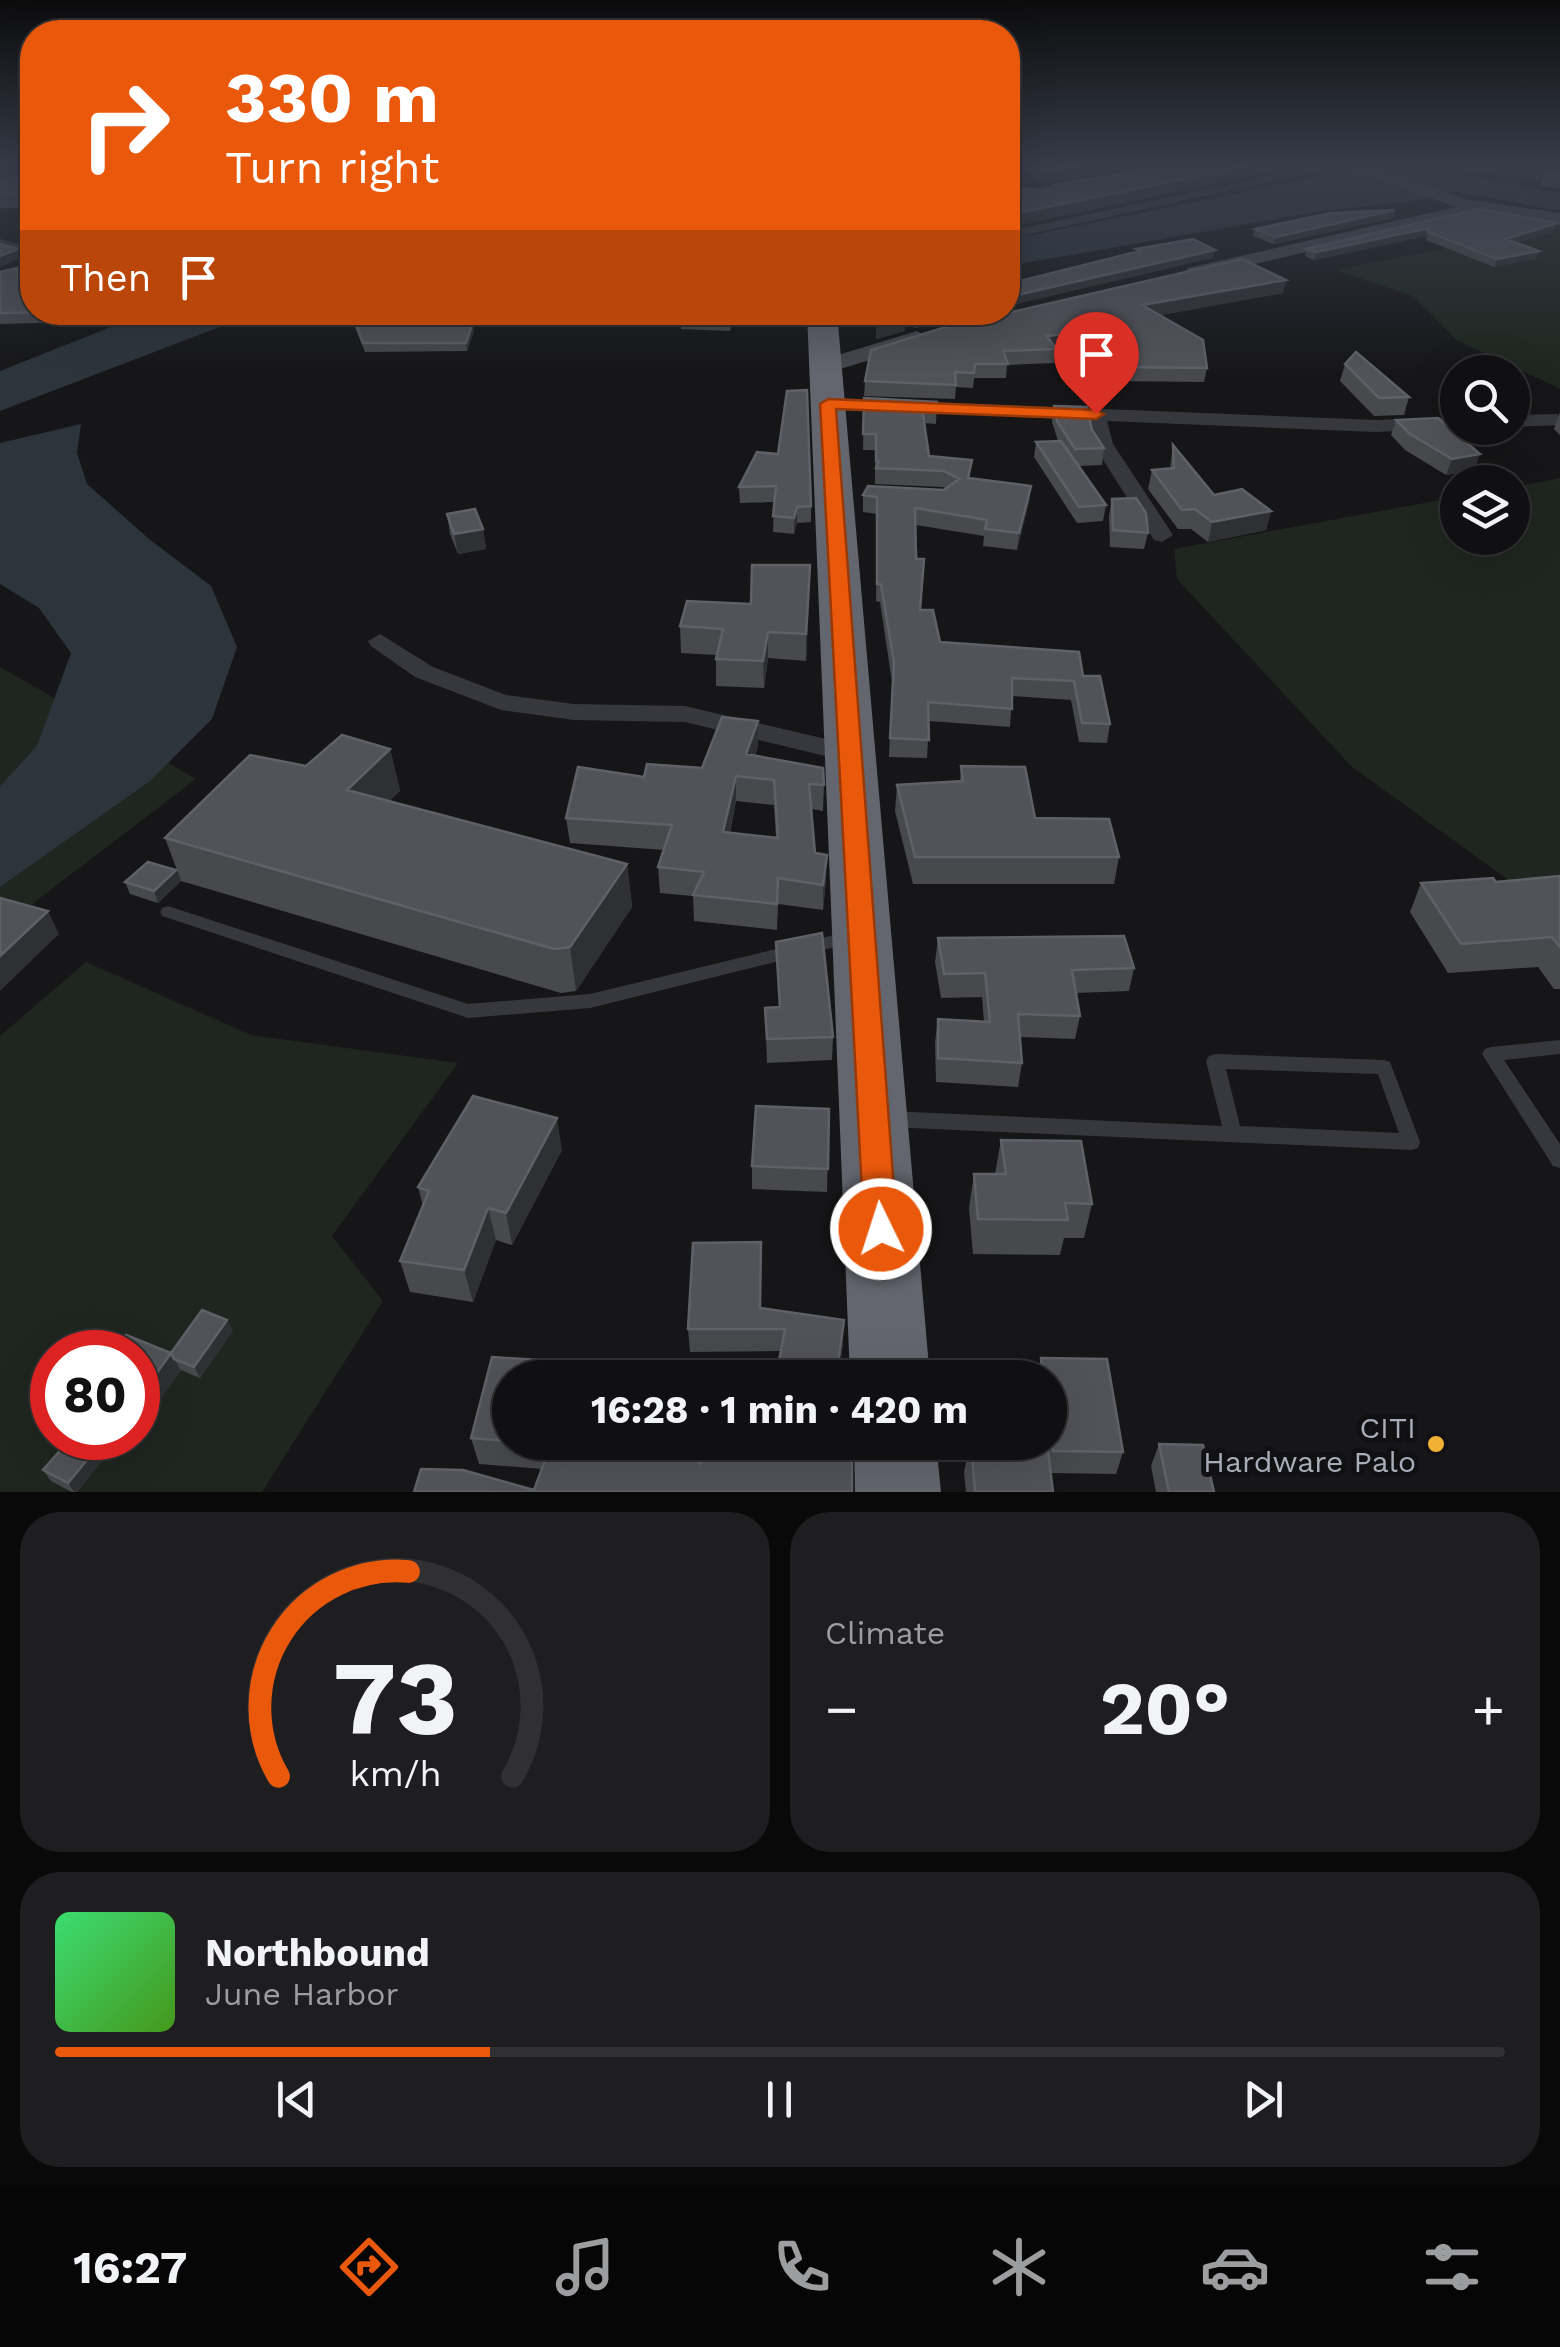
<!DOCTYPE html>
<meta charset="utf-8">
<style>
body{margin:0;font-family:"Work Sans",sans-serif;background:#1e1e20;color:#f1f3f6;height:100vh;display:flex;flex-direction:column;font-size:38px;white-space:nowrap}
*{box-sizing:border-box;margin:0}
p{font-size:32px;color:#9c9d9f}
.icon{flex:none;width:55px;height:55px;fill:none;stroke:currentColor;stroke-width:2;stroke-linecap:round;stroke-linejoin:round}
.map{position:relative;height:1492px;overflow:hidden}
.details{display:flex;flex-direction:column;gap:20px;padding:20px;background:#09090a;flex:1}
.details>*{flex:none}
.top-card{position:absolute;left:20px;top:20px;width:1000px;height:305px;border-radius:40px;box-shadow:0 10px 40px #0002,0 0 0 2px #303032;background:#ea580c;color:#fff;overflow:hidden}
.fabs{position:absolute;left:1440px;top:355px;display:grid;gap:20px}
.fabs a{display:grid;place-items:center;width:90px;height:90px;border-radius:50%;background:#101012;box-shadow:0 10px 40px #0002,0 0 0 2px #303032;font-size:50px}
.speed{position:absolute;left:30px;top:1330px;display:flex;gap:20px;font-size:50px;font-weight:700;text-align:center}
.speed>*{display:grid;place-content:center;width:130px;height:130px;border-radius:50%;background:#101012;box-shadow:0 10px 40px #0002,0 0 0 2px #303032;line-height:1}
.speed .limit{border:15px solid #d22;background:#fff;color:#111}
.pin{position:absolute;display:grid;place-items:center;width:85px;height:85px;color:#fff;margin:-102px -42px;border-radius:50% 50% 50% 0;rotate:-45deg;box-shadow:0 0 10px #0007}
.pin .icon{rotate:45deg}
.me{position:absolute;width:110px;margin:-55px;rotate:356deg;stroke-linejoin:round;filter:drop-shadow(0 0 8px #0008)}
.turn{display:flex;align-items:center;gap:35px;height:210px;padding:0 40px;font-size:45px}
.turn .icon{width:130px;height:130px;stroke-width:2.5}
.turn b{display:block;font-size:70px;line-height:85px}
.then{display:flex;align-items:center;height:95px;padding:0 40px;background:#0003;gap:20px;font-size:38px}
.big{font-size:75px;font-weight:700;line-height:1.1}
.details .card{flex:1;display:flex;flex-direction:column;justify-content:center;gap:15px;min-width:0;padding:0 35px;border-radius:40px;background:#1e1e20}
.details .dial{align-items:center;gap:0}
.dial svg{height:260px;overflow:visible;fill:none;stroke:#303032;stroke-width:7;stroke-linecap:round;text-anchor:middle}
.dial text{fill:#f1f3f6;stroke:none}
.song{display:flex;align-items:center;gap:30px}
.cover{width:120px;height:120px;border-radius:15px;background:linear-gradient(135deg,hsl(140 70% 55%),hsl(100 70% 35%))}
.played{height:10px;border-radius:5px;background:linear-gradient(90deg,#ea580c 30%,#303032 30%)}
.keys{display:flex;justify-content:space-around;direction:ltr}
.heat{display:flex;justify-content:space-between;align-items:center;font-size:55px;direction:ltr}
.details .tiles{flex:1;display:grid;gap:20px;grid-template-columns:1fr 1fr}
.card:last-child{grid-column:span 2}
.trip{position:absolute;left:492px;top:1360px;width:575px;height:100px;border-radius:50px;background:#101012;box-shadow:0 10px 40px #0002,0 0 0 2px #303032;font-weight:700;line-height:100px;text-align:center}
.tabs{display:flex;height:160px;justify-content:space-around;align-items:center;background:#060607;color:#9c9d9f}
.tabs .icon{width:70px;height:70px}
.tabs .active{color:#ea580c}
.tabs b{font-size:45px;color:#f1f3f6}
.map>svg:first-child{display:block}
</style>
<div class="map">
<svg width="1560" height="1492" viewBox="0 0 1560 1492">
<rect width="100%" height="100%" fill="#161618"/>
<path fill="#1e261f" fill-rule="evenodd" d="M1560 224V389L1456 340 1413 296 1335 270 1483 241 1511 229Z
M1560 478V917L1352 767 1177 579 1174 549 1457 497 1458 538H1512L1513 487Z
M0 667 196 779 40 898 0 935Z
M86 962 251 1035 458 1063 332 1236 383 1301 262 1492H0V1036ZM52 1352H138V1438H52Z"/>
<path fill="#2c353c" d="M1360 168 1456 174 1560 193V211L1452 191 1420 200 1316 212 1008 266V240Z
M146 313H256L0 411V371Z
M81 424 77 453 87 484 149 539 211 586 237 647 212 719 150 781 0 887V786L37 746 71 653 39 608 0 584V443Z"/>
<g fill="none" stroke-linecap="round" stroke-linejoin="round">
<path fill="#37383d" fill-rule="evenodd" d="M168 906 468 1004 590 994 851 931 857 933 859 937 857 941 851 943 590 1008 468 1018 162 916 160 912 162 908Z
M1560 1040V1054L1504 1060 1560 1144V1168L1553 1166 1482 1054 1485 1049 1491 1047Z
M1215 1054 1384 1060 1390 1062 1420 1142 1418 1148 1411 1150 889 1127 882 1124 880 1119 882 1114 889 1111 1222 1126 1206 1061 1209 1056ZM1226 1069 1378 1074 1399 1133 1240 1126Z"/>
<path fill="#37383d" fill-rule="evenodd" d="M1120 166H1132L1137 182 1008 199V191L1124 176Z
M1318 166 1331 168 1008 239V231Z
M1454 166 1560 173V181L1460 170Z
M0 239 32 248V257L0 248Z
M681 312 629 324 420 328 412 323 420 318Z
M828 398 1376 420 1458 417V428H1463L1376 432 1107 421 1113 444 1173 535 1162 542 1154 540 1093 444 1088 420 821 408V400Z
M1558 414 1560 425 1512 427V415Z
M380 634 433 667 506 695 574 704 685 706 860 747 864 753 860 759 850 762 685 722 574 720 501 710 415 677 371 646 368 641Z"/>
<path fill="#45474d" fill-rule="evenodd" d="M1341 166H1365L1470 200 1560 213V225L1477 212 1195 278 1188 276 1185 272 1188 268 1456 207Z
M917 331 929 338 925 343 824 374 812 367 815 362Z"/>
<path fill="#63666e" fill-rule="evenodd" d="M807 312H837L930 1378H850Z
M854 1442H936L941 1492H855Z"/>
</g>
<path fill="#47494d" fill-rule="evenodd" d="M0 166H17L20 175 29 171 32 166V209L0 208Z
M1020 166H1116L1115 173 1039 183Z
M1508 166H1560V169Z
M1545 171 1560 172V189L1540 186Z
M1479 209 1557 223 1554 231 1516 243 1537 258 1494 267 1426 240 1427 236 1314 260 1305 256 1306 249Z
M1393 218 1274 244 1253 236 1255 229Z
M0 272 21 281 32 312H80L74 322 0 324Z
M1286 280 1283 293 1160 315 1207 368 1204 382 1112 381 1097 344 1056 349 1054 363 1007 365 1006 378H974L973 388 956 387 955 399 864 396 865 381Z
M349 312H480L420 314 413 319 419 323 474 331 467 351 365 352Z
M681 312H801V318H736L730 331 681 329Z
M893 312H980L915 328 906 321 905 331 876 339 877 323 896 314Z
M1345 364 1409 397 1404 415 1374 416 1340 381Z
M864 398 937 402 936 424 924 423 929 456 970 478 1031 486 1029 502 1017 550 983 546 984 536 916 525 920 610 940 642 1083 676 1110 724 1107 743 1079 742 1071 700 1012 696 1010 727 929 721 927 758 889 757 892 682 880 602 876 601 877 514 863 512V495L944 490 946 489 943 487 875 484V450H863Z
M1054 406 1092 430 1104 448 1102 465 1078 466 1106 505 1103 521 1077 523 1034 457 1036 442 1058 441 1052 422Z
M1560 412V435L1554 429Z
M1396 420 1475 470 1446 475 1405 450 1391 435Z
M1173 445 1214 495 1271 511 1266 530 1208 542 1191 529H1178L1148 489 1152 470 1170 468Z
M757 452 811 506V522L797 523 794 534 773 532 774 502 740 503 739 487Z
M1112 499 1148 533 1144 549 1110 547 1109 516Z
M447 514 483 529 486 549 458 554 450 534Z
M810 565 806 661 768 658 764 688 716 686V655L681 653 680 626 751 604Z
M758 746 755 756 824 785 823 811 811 809 815 853 826 880 823 910 778 904 777 930 694 921 693 896 660 893 658 867 664 850 570 843 566 818 644 777 702 768ZM736 801 774 805 776 837 730 833Z
M390 749 400 791 389 801 627 864 632 907 576 991 561 993 181 881 165 838 306 766Z
M961 766 1035 818 1119 857 1114 884H913L895 811 897 785 960 781Z
M176 870 181 881 158 903 130 894 125 882Z
M1560 876V989H1554L1538 967 1448 973 1410 912 1421 883 1496 882Z
M938 938 1134 968 1129 991 1076 993 1080 1016 1075 1039 1020 1037 1022 1063 1018 1087 936 1082 935 1042 938 1019 984 1022 982 997 941 998 935 962Z
M776 942 833 1037 832 1060 767 1063 765 1008 779 1007Z
M829 1109 827 1192 752 1189V1166Z
M1001 1140 1092 1204 1084 1238H1064L1060 1255 973 1254 969 1208 974 1174H995Z
M562 1150 512 1245 496 1240 473 1302 410 1292 400 1261 423 1206 418 1187Z
M760 1308 843 1343 838 1378H779L781 1351 690 1352 688 1329Z
M227 1320 233 1331 200 1378 181 1370 153 1409 138 1403V1352L171 1353Z
M1041 1358 1123 1452 1116 1474 1051 1473 1053 1492H966L964 1472 970 1442H1050V1378H1036Z
M510 1378V1442H662L701 1464 852 1442 534 1490 542 1469 479 1464 471 1438Z
M1159 1444 1214 1492H1156L1151 1466Z
M113 1447 77 1492H72L51 1481 43 1470Z"/>
<path fill="#2f3033" d="M4 166H17L20 175 0 184V167Z
M1085 166H1116L1115 173 1039 183 1041 171Z
M1248 166H1280L1259 174 1008 228V215Z
M1018 174 1017 186 1008 188V176Z
M1395 210 1393 218 1274 244 1276 237Z
M1557 223 1554 231 1503 247 1506 239Z
M1429 228 1427 236 1314 260 1316 252Z
M18 249 21 258 0 267V256Z
M1215 250 1213 258 1008 306V297Z
M1539 251 1537 258 1494 267 1497 259Z
M1286 280 1283 293 1140 319 1142 305Z
M71 312H80L74 322Z
M409 312H420V314L408 322 407 314Z
M732 312H736V318L730 331V317Z
M940 312H980L915 328 916 318Z
M906 314 905 331 876 339 877 323Z
M473 322 474 331 467 351 466 343Z
M1099 330 1097 344 1054 349 1047 336Z
M1480 454 1475 470 1446 475 1452 459Z
M1031 486 1029 502 1017 550 1019 533Z
M797 507V523L794 534V518Z
M1271 511 1266 530 1208 542 1212 522Z
M483 529 486 549 458 554 454 534Z
M810 565V591L806 661V634Z
M768 632V658L764 688 763 661Z
M758 721V746L747 779 746 754Z
M390 749 400 791 357 832 347 790Z
M736 776V801L724 858 723 832Z
M827 855 826 880 823 910V885Z
M627 864 632 907 576 991 570 947Z
M176 870 181 881 158 903 154 891Z
M48 911 59 934 0 991V956Z
M557 1118 562 1150 512 1245 506 1213Z
M488 1208 496 1240 473 1302 464 1270Z
M227 1320 233 1331 200 1378 194 1367Z
M844 1320 843 1343 838 1378H837Z
M171 1353 181 1371 153 1409 143 1392Z
M554 1361 557 1378H550Z
M105 1438H107L113 1447 77 1492H74L68 1483Z"/>
<path fill="#525359" stroke="#5f6168" stroke-width="2.5" fill-rule="evenodd" d="M30 166H32V194L0 193V183L29 171Z
M1008 166H1010L1018 174 1008 176Z
M1034 166H1085L1041 171Z
M1142 166H1248L1008 215V189L1010 190 1033 188 1044 192 1053 185 1140 171Z
M1545 171 1560 172V176L1544 174Z
M1479 209 1557 223 1506 239 1539 251 1497 259 1428 232 1429 228 1316 252 1306 249Z
M1395 210 1276 237 1255 229 1331 213Z
M1193 239 1215 250 1008 297V284L1140 251 1136 249Z
M0 244 18 249 0 256Z
M32 257V312H61L0 313V272L17 268 19 280 29 285Z
M1242 259 1286 280 1142 305 1203 340 1207 368 1114 367 1099 330 1047 336 1056 349 1003 351 1008 364H975L974 373 955 372 956 385 865 381 871 350 946 327Z
M351 312H409L407 314 419 323 473 322 466 343H363Z
M681 312H732L730 317 681 315Z
M907 312H940L916 318Z
M879 314H906L877 323Z
M1356 352 1409 397 1379 398 1345 364Z
M807 390 811 506 797 507 794 518 773 516 776 486 739 487 757 452 778 454 787 391Z
M864 398 937 402V408H922L929 456 972 460 968 478 1031 486 1019 533 985 529 987 520 915 508 916 559H924L920 610H933L940 642 1079 652 1083 676H1100L1110 724 1082 723 1074 681 1012 678V709L928 702 929 740 890 738 894 663 881 584H877V497L863 495 868 486 944 490 959 479 944 471 876 468 879 461H876V434H863Z
M1054 406 1087 407 1092 430 1104 448 1075 449 1057 421Z
M1438 418 1480 454 1452 459 1410 434 1396 420Z
M1061 441 1106 505 1079 507 1036 442Z
M1173 445 1214 495 1242 489 1271 511 1212 522 1195 509 1182 510 1152 470 1174 468Z
M1136 498 1146 513 1148 533 1113 530 1112 499Z
M475 509 483 529 454 534 447 514Z
M752 565H810L806 634 768 632 763 661 716 659 723 629 680 626 687 601 751 604Z
M722 717 758 721 746 754 823 768 824 785 809 784 815 853 827 855 823 885 778 878 777 904 693 895 704 872 658 867 672 825 566 818 578 767 644 777 647 764 702 768ZM736 776 774 780 778 838 723 832Z
M342 735 390 749 347 790 627 864 570 947 554 949 165 838 250 755 306 766Z
M961 766 1025 767 1035 818 1109 819 1119 857H915L897 785 963 781Z
M148 862 176 870 154 891 125 882Z
M1560 876V947L1552 937 1461 944 1421 883 1493 878 1496 882Z
M0 898 48 911 0 956Z
M822 933 833 1037 767 1039 765 1008 780 1007 776 942Z
M1124 936 1134 968 1072 970 1080 1016 1018 1014 1022 1063 938 1058V1019L990 1022 985 973 944 974 938 938Z
M473 1096 557 1118 506 1213 488 1208 464 1270 400 1261 429 1191 418 1187Z
M756 1106 829 1109 828 1169 752 1166Z
M1001 1140 1081 1141 1092 1204 1065 1203 1068 1220 978 1219 974 1174H1006Z
M761 1242 760 1308 844 1320 837 1371 779 1361 785 1329H688L693 1243Z
M202 1310 227 1320 194 1367 174 1359 171 1353Z
M126 1335 171 1353 143 1392 138 1389V1352H112Z
M492 1357 554 1361 550 1378H510V1441L471 1438Z
M1041 1358 1107 1359 1123 1452 1053 1451 1050 1428V1378H1043Z
M71 1438H105L68 1483 43 1470Z
M525 1442H662L701 1464 705 1442H852V1492H414L421 1469 463 1470 534 1490 551 1444Z
M971 1442H1047L1053 1492H975Z
M1159 1444 1203 1445 1214 1492H1169Z"/>
<linearGradient id="sky" x2="0" y2="1"><stop stop-color="#0c0c0d"/><stop offset="0.44" stop-color="#363c48"/><stop offset="1" stop-color="#363c48" stop-opacity="0"/></linearGradient>
<rect width="1560" height="374" fill="url(#sky)"/>
<path fill="#ea580c" stroke="#983908" stroke-width="2.5" d="M828 399 1096 410 1104 414 1096 419 836 409 897 1229 892 1240 881 1244 869 1240 864 1229 820 404Z"/>
<circle fill="#f2b134" stroke="#111113" stroke-width="4" cx="1436" cy="1444" r="10"/>
<g text-anchor="middle" dominant-baseline="central" stroke-width="10" stroke-linejoin="round" paint-order="stroke">
<g font-size="30" fill="#a8adb8" stroke="#111113" text-anchor="end">
<text x="1416" y="1427">CITI<tspan x="1416" dy="34">Hardware Palo</tspan></text>
</g>
</g>
</svg>
<div class="fabs">
<a><svg class="icon" aria-label="search" viewBox="0 0 24 24"><circle cx="10" cy="10" r="6"/><path d="M15 15l6 6"/></svg></a>
<a><svg class="icon" aria-label="layers" viewBox="0 0 24 24"><path d="M12 4l9 5-9 5-9-5zM3 14l9 5 9-5"/></svg></a>
</div>
<div class="speed"><div class="limit">80</div></div>
<div class="pin" style="left:1096px;top:414px;background:#d93025"><svg class="icon" aria-label="arrive" viewBox="0 0 24 24"><path d="M6 21V4h12l-3 4 3 4H6"/></svg></div>
<svg class="me" style="left:881px;top:1229px" viewBox="-20 -20 40 40"><circle r="17" fill="#ea580c" stroke="#fff" stroke-width="3"/><path d="M0-11L8 9 0 5-8 9z" fill="#fff"/></svg>
<div class="trip">16:28 · 1 min · 420 m</div>
<div class="top-card">
<div class="turn"><svg class="icon" aria-label="right" viewBox="0 0 24 24"><path d="M7 20v-9h11M14 6l5 5-5 5"/></svg><div><b>330 m</b>Turn right</div></div>
<div class="then">Then<svg class="icon" aria-label="arrive" viewBox="0 0 24 24"><path d="M6 21V4h12l-3 4 3 4H6"/></svg></div>
</div>
</div>
<section class="details">
<div class="tiles">
<div class="card dial"><svg viewBox="0 0 100 80">
<path d="M14 69A42 42 0 1 1 86 69"/>
<path d="M14 69A42 42 0 0 1 54 6" stroke="#ea580c"/>
<text x="50" y="56" font-size="32" font-weight="700">73</text>
<text x="50" y="72" font-size="11">km/h</text>
</svg></div>
<div class="card"><p>Climate</p>
<div class="heat"><a>−</a><b class="big">20°</b><a>+</a></div>
</div>
<div class="card">
<div class="song"><i class="cover"></i><div><b>Northbound</b><p>June Harbor</p></div></div>
<div class="played"></div>
<div class="keys"><svg class="icon" aria-label="previous" viewBox="0 0 24 24"><path d="M18 5L8 12l10 7zM5 5v14"/></svg><svg class="icon" aria-label="pause" viewBox="0 0 24 24"><path d="M8 5v14M16 5v14"/></svg><svg class="icon" aria-label="next" viewBox="0 0 24 24"><path d="M6 5l10 7-10 7zM19 5v14"/></svg></div>
</div>
</div>
</section>
<nav class="tabs">
<b>16:27</b>
<svg class="icon active" aria-label="directions" viewBox="0 0 24 24"><path d="M12 3l9 9-9 9-9-9zM9 14v-3h6M13 9l2 2-2 2"/></svg>
<svg class="icon" aria-label="music" viewBox="0 0 24 24"><path d="M9 18V5l10-2v13"/><circle cx="6" cy="18" r="3"/><circle cx="16" cy="16" r="3"/></svg>
<svg class="icon" aria-label="phone" viewBox="0 0 24 24"><path d="M5 4h4l2 5-3 2q2 4 5 5l2-3 5 2v4C11 20 4 13 5 4z"/></svg>
<svg class="icon" aria-label="climate" viewBox="0 0 24 24"><path d="M12 3v18M4 7l16 10M4 17L20 7"/></svg>
<svg class="icon" aria-label="car" viewBox="0 0 24 24"><path d="M5 17H2v-5l4-1 3-4h7l3 4 3 1v5h-3M9 17h6M6 11h13"/><circle cx="7" cy="17" r="2"/><circle cx="17" cy="17" r="2"/></svg>
<svg class="icon" aria-label="filters" viewBox="0 0 24 24"><path d="M4 7h16M4 17h16"/><circle cx="9" cy="7" r="2"/><circle cx="15" cy="17" r="2"/></svg>
</nav>
